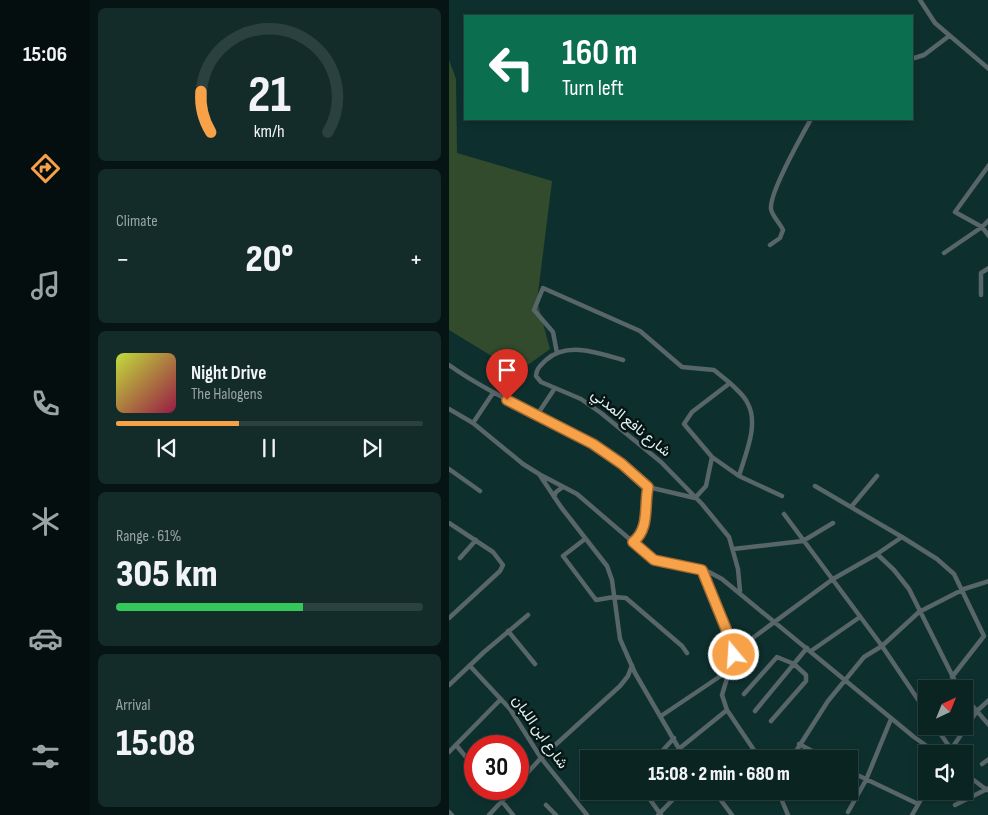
<!DOCTYPE html>
<meta charset="utf-8">
<style>
body{margin:0;font-family:"Sofia Sans Condensed",Vazirmatn,sans-serif;background:#132c2a;color:#f1f3f6;height:100vh;display:flex;flex-direction:column;font-size:19px;white-space:nowrap}
*{box-sizing:border-box;margin:0}
p{font-size:16px;color:#99a4a5}
.icon{flex:none;width:28px;height:28px;fill:none;stroke:currentColor;stroke-width:2;stroke-linecap:round;stroke-linejoin:round}
.map{position:relative;flex:1;overflow:hidden}
.panel{display:flex;flex-direction:column;gap:8px;padding:8px;background:#061413;width:359px}
.panel>*{flex:none}
.banner{position:absolute;left:15px;top:15px;width:449px;height:105px;border-radius:0px;box-shadow:0 2px 8px #0003,0 0 0 1px #2a4140;background:#0b6e4f;color:#fff;overflow:hidden}
.needle{width:32px;rotate:43deg}
.tools{position:absolute;left:469px;top:680px;display:grid;gap:10px}
.tools a{display:grid;place-items:center;width:55px;height:55px;border-radius:0px;background:#0a2422;box-shadow:0 2px 8px #0003,0 0 0 1px #2a4140;font-size:25px}
.speed{position:absolute;left:15px;top:735px;display:flex;gap:10px;font-size:25px;font-weight:700;text-align:center}
.speed>*{display:grid;place-content:center;width:65px;height:65px;border-radius:50%;background:#0a2422;box-shadow:0 2px 8px #0003,0 0 0 1px #2a4140;line-height:1}
.speed .limit{border:8px solid #d22;background:#fff;color:#111}
.pin{position:absolute;display:grid;place-items:center;width:42px;height:42px;color:#fff;margin:-51px -21px;border-radius:50% 50% 50% 0;rotate:-45deg;box-shadow:0 0 5px #0007}
.pin .icon{rotate:45deg}
.me{position:absolute;width:55px;margin:-28px;rotate:342deg;stroke-linejoin:round;filter:drop-shadow(0 0 4px #0008)}
.turn{display:flex;align-items:center;gap:18px;height:105px;padding:0 15px;font-size:22px}
.turn .icon{width:65px;height:65px;stroke-width:2.5}
.turn b{display:block;font-size:35px;line-height:42px}
.big{font-size:38px;font-weight:800;line-height:1.1}
.panel .widget{flex:1;display:flex;flex-direction:column;justify-content:center;gap:8px;min-width:0;padding:0 18px;border-radius:8px;background:#132c2a}
.panel .dial{align-items:center;gap:0}
.dial svg{height:130px;overflow:visible;fill:none;stroke:#2a4140;stroke-width:7;stroke-linecap:round;text-anchor:middle}
.dial text{fill:#f1f3f6;stroke:none}
.song{display:flex;align-items:center;gap:15px}
.cover{width:60px;height:60px;border-radius:8px;background:linear-gradient(135deg,hsl(70 70% 55%),hsl(340 70% 35%))}
.played{height:5px;border-radius:2px;background:linear-gradient(90deg,#f7a149 40%,#2a4140 40%)}
.keys{display:flex;justify-content:space-around;direction:ltr}
.heat{display:flex;justify-content:space-between;align-items:center;font-size:28px;direction:ltr}
.charge{height:8px;border-radius:4px;background:linear-gradient(90deg,#34c759 61%,#2a4140 0)}
.trip{position:absolute;left:131px;top:750px;width:278px;height:50px;border-radius:0px;background:#0a2422;box-shadow:0 2px 8px #0003,0 0 0 1px #2a4140;font-weight:800;line-height:50px;text-align:center}
main{display:flex;flex:1;min-height:0}
.tab-bar{display:flex;flex-direction:column;width:90px;justify-content:space-around;align-items:center;background:#040e0e;color:#99a4a5}
.tab-bar .icon{width:35px;height:35px}
.tab-bar .active{color:#f7a149}
.tab-bar b{font-size:22px;color:#f1f3f6}
.map>svg:first-child{display:block}
</style>
<main>
<nav class="tab-bar">
<b>15:06</b>
<svg class="icon active" aria-label="directions" viewBox="0 0 24 24"><path d="M12 3l9 9-9 9-9-9zM9 14v-3h6M13 9l2 2-2 2"/></svg>
<svg class="icon" aria-label="music" viewBox="0 0 24 24"><path d="M9 18V5l10-2v13"/><circle cx="6" cy="18" r="3"/><circle cx="16" cy="16" r="3"/></svg>
<svg class="icon" aria-label="phone" viewBox="0 0 24 24"><path d="M5 4h4l2 5-3 2q2 4 5 5l2-3 5 2v4C11 20 4 13 5 4z"/></svg>
<svg class="icon" aria-label="climate" viewBox="0 0 24 24"><path d="M12 3v18M4 7l16 10M4 17L20 7"/></svg>
<svg class="icon" aria-label="car" viewBox="0 0 24 24"><path d="M5 17H2v-5l4-1 3-4h7l3 4 3 1v5h-3M9 17h6M6 11h13"/><circle cx="7" cy="17" r="2"/><circle cx="17" cy="17" r="2"/></svg>
<svg class="icon" aria-label="filters" viewBox="0 0 24 24"><path d="M4 7h16M4 17h16"/><circle cx="9" cy="7" r="2"/><circle cx="15" cy="17" r="2"/></svg>
</nav>
<section class="panel">
<div class="widget dial"><svg viewBox="0 0 100 80">
<path d="M14 69A42 42 0 1 1 86 69"/>
<path d="M14 69A42 42 0 0 1 8 44" stroke="#f7a149"/>
<text x="50" y="56" font-size="32" font-weight="700">21</text>
<text x="50" y="72" font-size="11">km/h</text>
</svg></div>
<div class="widget"><p>Climate</p>
<div class="heat"><a>−</a><b class="big">20°</b><a>+</a></div>
</div>
<div class="widget">
<div class="song"><i class="cover"></i><div><b>Night Drive</b><p>The Halogens</p></div></div>
<div class="played"></div>
<div class="keys"><svg class="icon" aria-label="previous" viewBox="0 0 24 24"><path d="M18 5L8 12l10 7zM5 5v14"/></svg><svg class="icon" aria-label="pause" viewBox="0 0 24 24"><path d="M8 5v14M16 5v14"/></svg><svg class="icon" aria-label="next" viewBox="0 0 24 24"><path d="M6 5l10 7-10 7zM19 5v14"/></svg></div>
</div>
<div class="widget"><p>Range · 61%</p><b class="big">305 km</b><div class="charge"></div></div>
<div class="widget"><p>Arrival</p><b class="big">15:08</b></div>
</section>
<div class="map">
<svg width="540" height="815" viewBox="0 0 540 815">
<rect width="100%" height="100%" fill="#0d302e"/>
<path fill="#324b2d" d="M0 60 7 79 8 153 103 181 88 301 101 349 69 372 0 330Z"/>
<g fill="none" stroke-linecap="round" stroke-linejoin="round">
<path stroke="#586569" stroke-width="4.5" d="M471 0 486 23 540 69
M462 59 475 55 500 36
M540 165 506 212 533 227 540 220
M321 245 331 238 334 230C331 223 323 216 322 209 320 193 353 135 362 119
M495 253 533 227 540 236
M532 295V273L540 268
M108 353 104 332 85 310 94 288 191 331 233 367 265 370 281 383
M174 360C150 353 118 341 97 360 92 365 87 369 87 376L92 382 132 399 152 413 212 462 253 504 280 537 289 569 291 591
M0 365C45 397 97 416 144 445 164 457 181 472 199 487 195 505 201 529 184 542
M0 409 24 423 74 464 90 474 112 507 158 566 163 580 171 639 186 673 236 759
M88 415 106 388
M24 423 44 393
M0 469 31 491
M90 474 128 494 205 560 260 572 273 579 465 737 489 754
M290 476C296 455 310 425 299 404 296 396 287 389 281 383L243 412 235 424 263 457 290 476 333 496
M366 486 453 537
M199 487 246 498 257 486 263 457
M105 497 107 492 114 487
M402 507 428 476
M335 514 433 646 478 713
M0 523 44 552 54 565 51 571 0 618
M136 539 114 556 147 600 165 597 177 598 233 646 238 653
M284 549 354 541 384 523
M428 554 453 537 488 559 505 574 535 636 503 677
M11 558 27 540
M59 631 86 664
M267 650 280 668
M286 651 384 579 428 554 445 570 460 589 510 689
M362 651 411 617
M21 666 61 709 92 758 138 815
M0 685 35 652 79 615
M295 694 328 657 345 664 357 675V681L322 721
M515 696 540 725
M278 710 311 759
M306 711 358 648
M212 716 279 671
M486 726 502 749
M350 744 378 759
M7 745 26 768
M231 748 278 710 273 695 285 655 286 651 253 570
M0 752 52 699
M499 754 528 711 540 700
M206 759 225 738
M342 759 379 701 415 657 433 646 470 612 515 589 540 581
M533 764 540 759
M400 771 469 804
M515 773 538 790
M69 783 92 758 171 686 179 676 183 665
M43 789 64 815
M195 791 212 815
M265 791 283 815
M329 791 339 815
M97 805 107 815
M506 805 540 788
M0 812 3 815
M399 812 417 780 442 719
M40 815 64 789
M209 815 232 791
M463 815 478 789"/>
</g>
<g fill="none" stroke-linecap="round" stroke-linejoin="round">
<defs>
<path id="route" d="M58 400 144 444 173 464 199 487C195 505 201 529 184 542L205 560 253 570 286 651 285 655"/>
</defs>
<use href="#route" stroke="#a1692f" stroke-width="12"/>
<use href="#route" stroke="#f7a149" stroke-width="9"/>
</g>
<g text-anchor="middle" dominant-baseline="central" stroke-width="5" stroke-linejoin="round" paint-order="stroke">
<g font-size="15" fill="#e0f2f1" stroke="#071514">
<text transform="translate(182 423) rotate(39)">شارع نافع المدني</text>
<text transform="translate(91 732) rotate(55)">شارع ابن اللبان</text>
</g>
</g>
</svg>
<div class="tools">
<a><svg class="needle" viewBox="-14 -14 28 28"><path d="M0-13l5 13h-10z" fill="#e53935"/><path d="M0 13l5-13h-10z" fill="#99a4a5"/></svg></a>
<a><svg class="icon" aria-label="sound" viewBox="0 0 24 24"><path d="M4 9h4l5-4v14l-5-4H4zM17 9q2 3 0 6"/></svg></a>
</div>
<div class="speed"><div class="limit">30</div></div>
<div class="pin" style="left:58px;top:400px;background:#d93025"><svg class="icon" aria-label="arrive" viewBox="0 0 24 24"><path d="M6 21V4h12l-3 4 3 4H6"/></svg></div>
<svg class="me" style="left:285px;top:655px" viewBox="-20 -20 40 40"><circle r="17" fill="#f7a149" stroke="#fff" stroke-width="3"/><path d="M0-11L8 9 0 5-8 9z" fill="#fff"/></svg>
<div class="trip">15:08 · 2 min · 680 m</div>
<div class="banner">
<div class="turn"><svg class="icon" aria-label="left" viewBox="0 0 24 24"><path d="M17 20v-9H6M10 6l-5 5 5 5"/></svg><div><b>160 m</b>Turn left</div></div>
</div>
</div>
</main>
